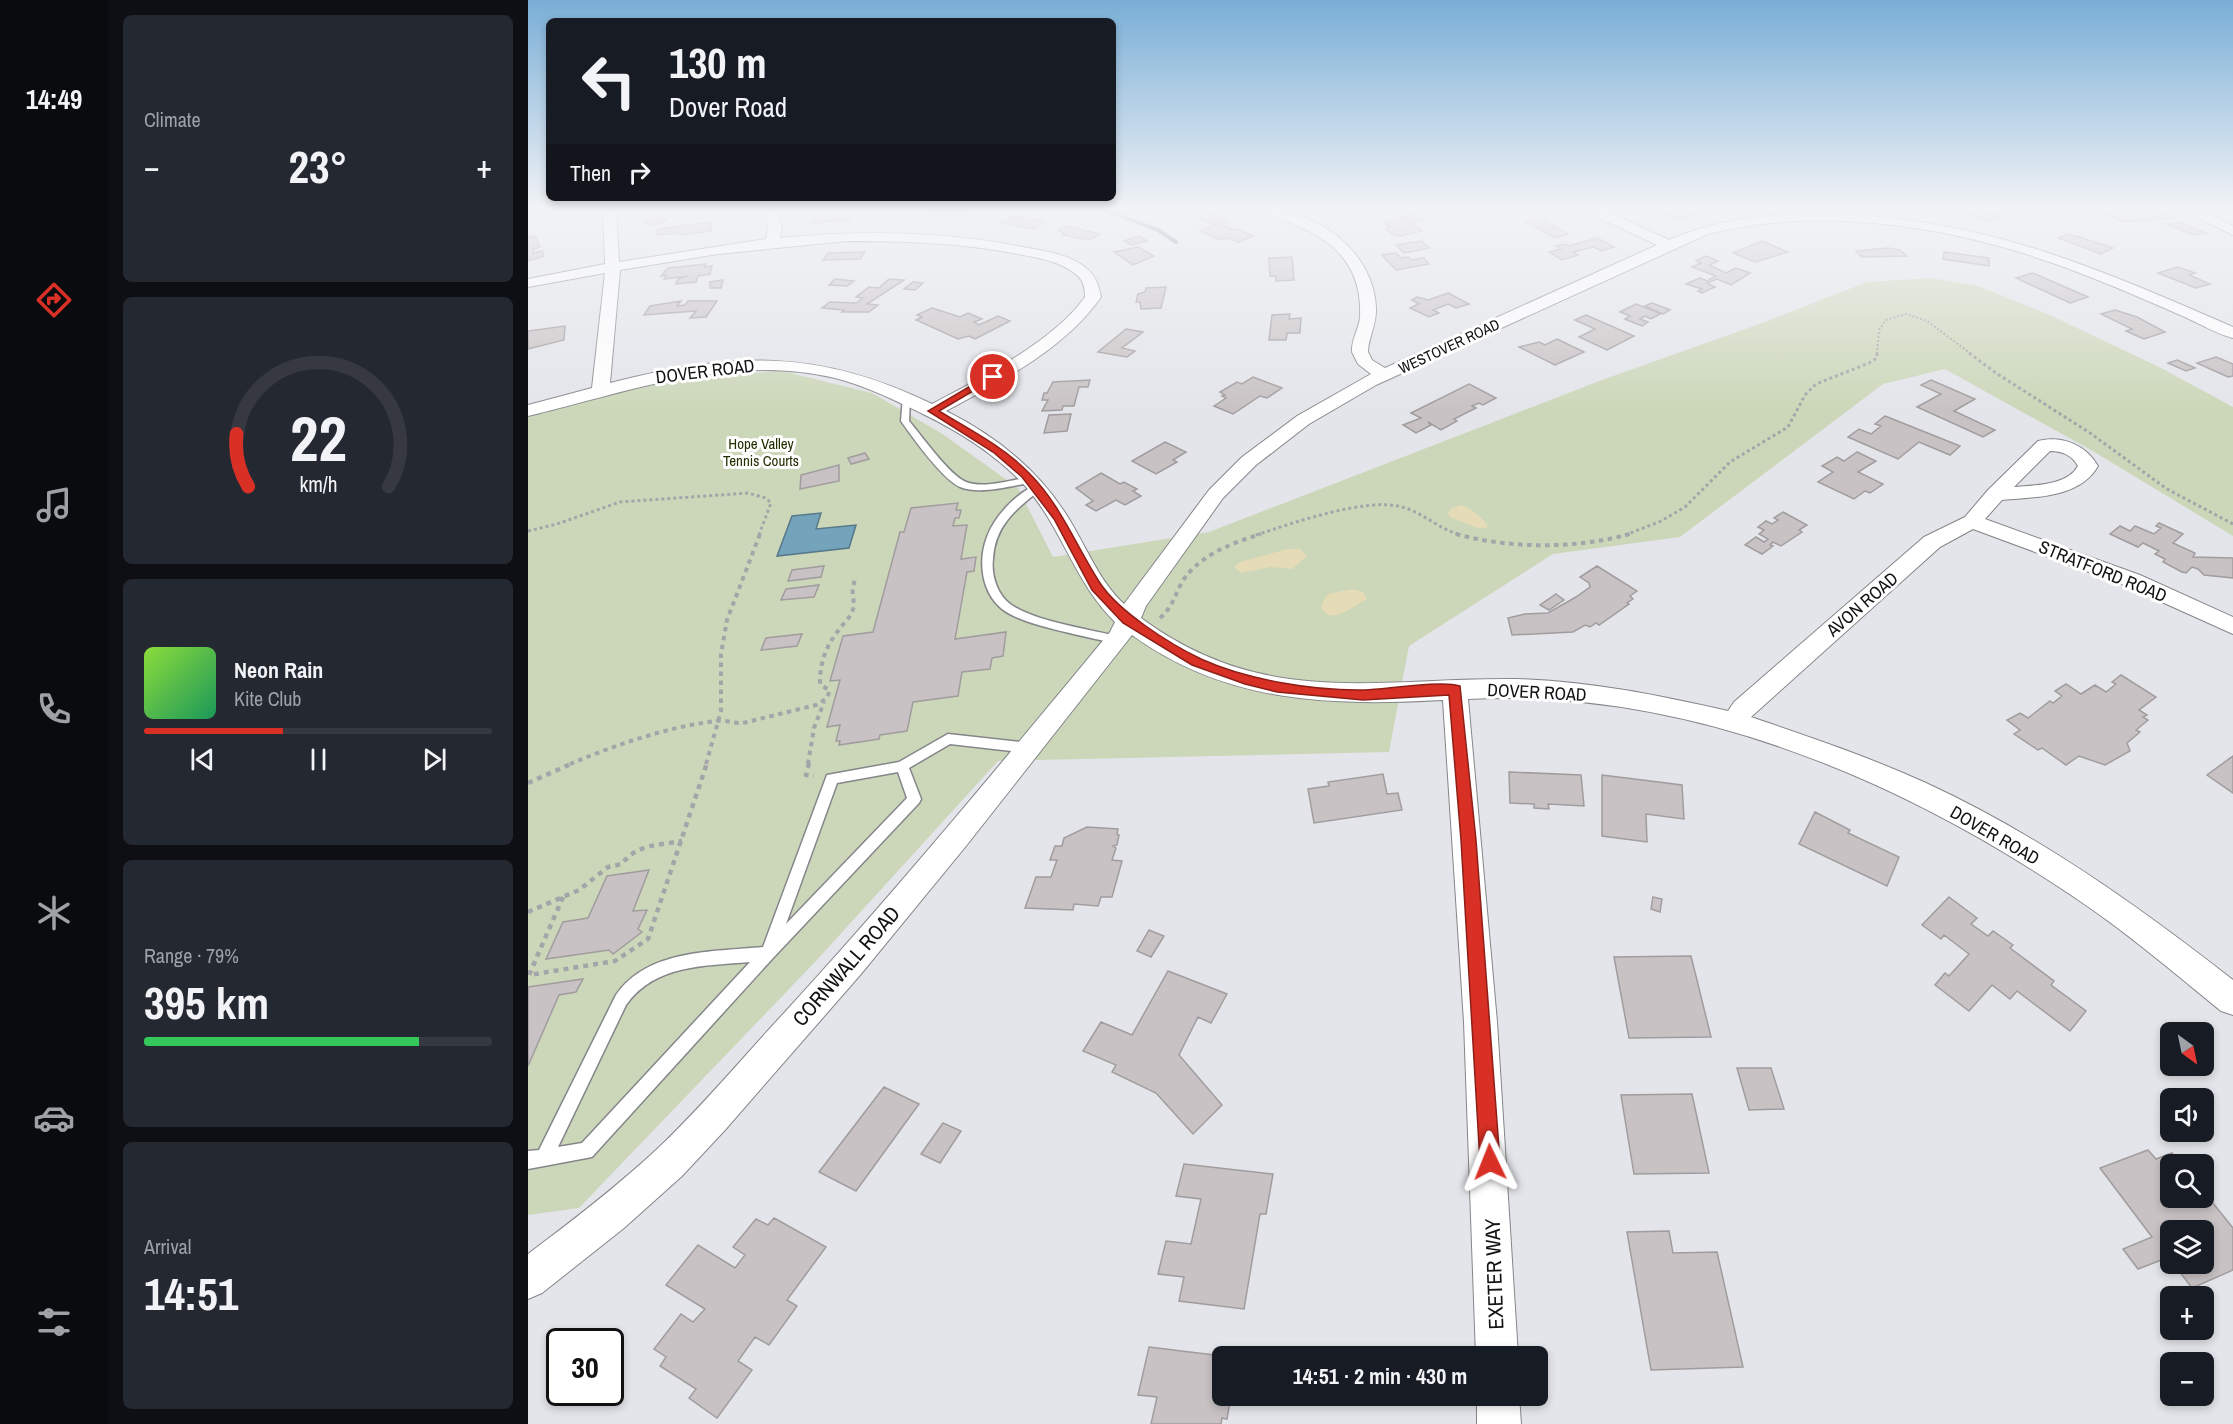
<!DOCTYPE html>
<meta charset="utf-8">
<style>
body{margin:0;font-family:"Archivo Narrow",sans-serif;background:#242831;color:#f1f3f6;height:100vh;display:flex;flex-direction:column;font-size:22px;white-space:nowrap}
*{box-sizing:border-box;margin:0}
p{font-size:20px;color:#9ea1a6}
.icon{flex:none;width:33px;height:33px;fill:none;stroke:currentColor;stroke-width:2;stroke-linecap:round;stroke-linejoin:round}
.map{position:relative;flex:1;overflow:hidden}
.sheet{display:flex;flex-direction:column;gap:15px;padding:15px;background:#0d0f14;width:420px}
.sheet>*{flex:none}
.guide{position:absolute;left:18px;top:18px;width:570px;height:183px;border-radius:9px;box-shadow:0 3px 9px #0003;background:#171b24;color:#f1f3f6;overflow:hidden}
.needle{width:39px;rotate:147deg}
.fabs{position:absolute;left:1632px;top:1022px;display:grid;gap:12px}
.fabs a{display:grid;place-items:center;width:54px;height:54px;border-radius:9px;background:#171b24;box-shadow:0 3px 9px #0003;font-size:30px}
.speed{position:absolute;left:18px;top:1328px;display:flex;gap:12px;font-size:30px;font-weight:700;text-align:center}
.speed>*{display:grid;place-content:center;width:78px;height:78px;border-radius:50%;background:#171b24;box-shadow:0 3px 9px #0003;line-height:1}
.speed .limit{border:3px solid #111;border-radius:9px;background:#fff;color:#111}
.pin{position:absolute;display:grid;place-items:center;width:51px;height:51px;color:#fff;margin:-26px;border:3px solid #fff;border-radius:50%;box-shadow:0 2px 6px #0007}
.me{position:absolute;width:66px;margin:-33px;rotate:358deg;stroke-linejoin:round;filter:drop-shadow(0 0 4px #0008)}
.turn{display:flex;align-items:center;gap:21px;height:126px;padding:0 24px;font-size:27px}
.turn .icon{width:78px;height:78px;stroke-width:2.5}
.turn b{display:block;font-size:42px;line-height:51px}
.then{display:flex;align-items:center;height:57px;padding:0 24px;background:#0003;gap:12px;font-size:22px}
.big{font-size:45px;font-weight:700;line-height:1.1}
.sheet .tile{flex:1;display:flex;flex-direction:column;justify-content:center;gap:9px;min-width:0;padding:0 21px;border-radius:9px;background:#242831}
.sheet .dial{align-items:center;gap:0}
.dial svg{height:156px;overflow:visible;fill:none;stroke:#363941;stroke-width:7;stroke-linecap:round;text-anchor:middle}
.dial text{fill:#f1f3f6;stroke:none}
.song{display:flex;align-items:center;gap:18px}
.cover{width:72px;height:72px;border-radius:9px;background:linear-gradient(135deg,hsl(90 70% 55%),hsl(150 70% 35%))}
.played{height:6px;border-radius:3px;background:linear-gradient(90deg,#d93025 40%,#363941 40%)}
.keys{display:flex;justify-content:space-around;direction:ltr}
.heat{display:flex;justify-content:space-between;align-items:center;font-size:33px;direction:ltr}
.charge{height:9px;border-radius:4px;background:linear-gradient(90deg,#34c759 79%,#363941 0)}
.trip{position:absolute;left:684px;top:1346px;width:336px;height:60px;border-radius:9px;background:#171b24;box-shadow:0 3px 9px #0003;font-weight:700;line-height:60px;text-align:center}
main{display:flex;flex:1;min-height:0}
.dock{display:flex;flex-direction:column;width:108px;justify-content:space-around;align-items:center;background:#090b0e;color:#9ea1a6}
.dock .icon{width:42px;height:42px}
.dock .current{color:#d93025}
.dock b{font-size:27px;color:#f1f3f6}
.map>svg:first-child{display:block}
</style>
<main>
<nav class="dock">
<b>14:49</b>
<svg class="icon current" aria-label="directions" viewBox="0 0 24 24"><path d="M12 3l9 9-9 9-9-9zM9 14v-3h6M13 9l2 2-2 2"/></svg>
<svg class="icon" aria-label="music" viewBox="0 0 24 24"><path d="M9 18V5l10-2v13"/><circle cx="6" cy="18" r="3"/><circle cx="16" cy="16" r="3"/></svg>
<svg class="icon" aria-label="phone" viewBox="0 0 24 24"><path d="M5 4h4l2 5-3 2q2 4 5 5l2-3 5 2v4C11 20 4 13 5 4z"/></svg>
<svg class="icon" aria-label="climate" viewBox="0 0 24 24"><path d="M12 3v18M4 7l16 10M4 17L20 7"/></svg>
<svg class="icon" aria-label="car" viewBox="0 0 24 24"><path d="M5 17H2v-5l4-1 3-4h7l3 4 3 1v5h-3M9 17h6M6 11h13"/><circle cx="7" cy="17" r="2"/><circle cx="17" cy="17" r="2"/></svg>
<svg class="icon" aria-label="filters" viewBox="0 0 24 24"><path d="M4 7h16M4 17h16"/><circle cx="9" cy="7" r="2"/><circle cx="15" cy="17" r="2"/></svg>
</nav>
<section class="sheet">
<div class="tile"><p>Climate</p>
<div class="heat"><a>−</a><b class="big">23°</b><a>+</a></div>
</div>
<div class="tile dial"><svg viewBox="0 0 100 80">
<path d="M14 69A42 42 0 1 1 86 69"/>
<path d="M14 69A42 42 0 0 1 8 42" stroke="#d93025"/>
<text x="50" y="56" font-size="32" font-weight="700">22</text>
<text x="50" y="72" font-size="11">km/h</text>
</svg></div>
<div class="tile">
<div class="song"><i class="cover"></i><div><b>Neon Rain</b><p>Kite Club</p></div></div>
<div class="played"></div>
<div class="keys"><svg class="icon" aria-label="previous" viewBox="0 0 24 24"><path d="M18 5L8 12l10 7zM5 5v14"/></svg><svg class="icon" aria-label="pause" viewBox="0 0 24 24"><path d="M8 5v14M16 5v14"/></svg><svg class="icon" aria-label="next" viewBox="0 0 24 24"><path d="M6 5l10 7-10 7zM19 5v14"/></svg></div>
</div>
<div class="tile"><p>Range · 79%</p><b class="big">395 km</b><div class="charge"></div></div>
<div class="tile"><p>Arrival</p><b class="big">14:51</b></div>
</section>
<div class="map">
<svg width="1705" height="1424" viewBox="0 0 1705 1424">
<rect width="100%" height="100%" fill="#e3e5ea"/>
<path fill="#ccd7b9" d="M1404 278 1450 286 1522 315 1633 368 1705 407V536L1563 450 1417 369 1355 384 1152 537 1025 554 881 646 861 752 470 761 287 962 51 1208 0 1215V417L65 398 162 377 254 371 344 393 413 433 490 488 525 557 681 532 1074 380 1237 322 1339 282Z"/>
<path fill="#e5dbb6" d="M933 505C943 508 952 517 959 524V528H950L922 517 920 513 923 509Z
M759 549H772L779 556 764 569 743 567 713 573 706 567 712 562Z
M825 589 835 592 839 599C827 605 799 629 793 605L800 594Z"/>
<path fill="#74a4bb" stroke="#567889" stroke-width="1.5" d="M293 513 288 529 328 525 321 548 249 556 264 516Z"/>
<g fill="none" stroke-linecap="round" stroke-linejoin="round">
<path stroke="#567889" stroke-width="4" d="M579 211 630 230 648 242"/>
</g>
<path fill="#c8c2c4" stroke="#a19c9e" stroke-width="1.5" d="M310 211H323L321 214H324L320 220 283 223 286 217 293 214 309 213Z
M376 211H442L439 214 424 215 388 213 372 214Z
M1130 211H1171L1176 213 1150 220Z
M1434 211H1456L1472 217 1460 221Z
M1573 211H1633L1646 218 1594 222Z
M681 214 699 221 692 224 706 230 710 229 725 236 710 242 699 238 693 240 672 231 687 225 669 218Z
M889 214 896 219 882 222 894 231 872 236 866 235 858 229 861 228 859 226H861L855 222Z
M485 216 518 221 506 229 472 223Z
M133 217 139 221 122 225 116 221Z
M1006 219 1012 222 1017 221 1040 234 1027 238 998 222Z
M184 222 183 231 152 235V233L129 235 130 229Z
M1652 222 1678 233 1665 235 1639 224Z
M538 226 572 234 561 240 535 235 537 234 530 230Z
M1539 234 1551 237 1585 248 1573 254 1530 238Z
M6 236 8 237 12 247 5 249V253L14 251 16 256 0 261V237Z
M611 236 619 241 604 245 596 241Z
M1069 238 1086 247 1074 251 1065 247 1045 252 1050 255 1034 260 1021 252 1033 249 1028 246 1037 244 1041 246Z
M893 241 901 248 876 253 868 245Z
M1234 241 1260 252 1227 262 1205 253Z
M610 247 626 256 605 265 586 252Z
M1360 248 1372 250 1379 256 1334 257 1328 251Z
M337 252 332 259 295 260 300 253Z
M1416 252 1461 258V266L1415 259Z
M868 253 873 258 880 257 883 260 896 258 901 264 868 270 854 255Z
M1178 256 1190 261 1181 265 1198 273 1208 268 1222 273 1203 285 1189 279 1179 283 1187 287 1174 293 1170 291 1174 289 1158 284 1172 278 1179 281 1188 276 1164 267 1173 263 1168 261Z
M764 257 766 280 748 281V276H742L741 258Z
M178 264 177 267 184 266 182 274 170 276 168 282 148 284 150 279 160 276 136 279 138 275 133 276 140 268Z
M1650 267 1667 273 1661 275 1682 284 1668 288 1630 273Z
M1505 273 1560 297 1542 303 1488 278Z
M307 279 326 281 319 286 301 285Z
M361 279 376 280 339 304 350 305 341 312H314L316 310 294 308 302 302 328 303 335 298 328 297 341 287 351 288Z
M195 280 193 288H182V282Z
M385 282 395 283 387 290 376 289Z
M638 287 633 308 613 309 612 302H608L610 294 617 292 618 288Z
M920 293 941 304 928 308 920 304 905 310 911 313 901 317 882 308 891 304 884 300 889 297 900 300Z
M153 301 149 306 157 305 160 301H189L178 317 162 318 168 311 116 315 122 306Z
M1124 303 1142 310 1135 314 1117 306Z
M1108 304 1126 311 1132 314 1123 319 1117 316 1112 319 1120 322 1114 326 1097 319 1102 316 1092 312Z
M404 308 432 317 440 313 454 319 446 322 451 325 470 316 482 321 447 339 441 336 430 339 388 320 394 317 389 315Z
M1587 310 1609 317 1637 332 1616 339 1598 331 1604 329 1573 314Z
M762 314 761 319 773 318 772 333H759L758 340H741L744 315Z
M1058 315 1106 336 1079 350 1051 337 1067 329 1047 320Z
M37 326 36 340 0 349V331Z
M598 329 615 332 594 348 607 351 599 357 570 352Z
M1029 339 1056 352 1027 365 991 347 1011 342 1017 345Z
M1688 357 1705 364V376L1700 377 1669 363Z
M1649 360 1667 368 1658 371 1640 363Z
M725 377 754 388 739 398 732 396 705 414 686 406 698 398 694 396 697 395 692 392 709 382 714 384Z
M562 380 560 387H551L546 406H535L534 410 514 411 520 400H514L516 393H519L525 382Z
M1403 380 1447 399 1426 411 1467 430 1455 437 1389 407 1413 394 1393 385Z
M941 384 968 398 955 405 951 403 944 406 948 408 926 419 929 421 913 430 900 422 903 425 888 433 875 425 893 418 883 413Z
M543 414 539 431 516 433 521 415Z
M1357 416 1432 446 1422 455 1391 442 1370 459 1320 437 1331 429 1343 434 1353 426 1347 424Z
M637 442 658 452 645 460 649 462 628 474 604 461Z
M1329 452 1348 461 1330 472 1355 484 1342 493 1337 491 1326 499 1290 482 1305 472 1294 466 1309 457 1316 461Z
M337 453 341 459 323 464 320 458Z
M311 465V481L272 489 273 475Z
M573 473 592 484 596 482 609 489 605 491 613 496 597 505 588 500 568 511 558 505 565 501 548 488Z
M430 503 428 510H433L431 518H427L425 526 439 525 433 559 448 557 446 571 439 572 427 639 478 632 475 656 464 658 462 669 434 672 430 696 385 702 379 731 352 735 351 739 311 745 312 741H308L312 725 299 727 312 680 302 681 315 636 345 632 372 532H376L383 508Z
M1255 512 1279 525 1271 530 1274 532 1253 546 1245 542 1242 545 1245 546 1234 554 1217 545 1228 537 1236 542 1240 539 1231 534 1236 530 1230 527 1238 521 1244 524 1250 520 1246 518Z
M1631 523 1655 534 1645 543 1667 553 1665 557 1705 558V578L1676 575 1670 569 1664 567 1658 573 1654 572 1635 562 1637 559 1627 554 1631 551 1615 543 1610 547 1582 534 1592 526 1602 531 1607 526 1626 534 1633 528 1628 526Z
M296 566 293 577 260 581 264 570Z
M1069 566 1109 591 1102 596 1105 599 1099 603 1101 604 1071 625 1068 623 1062 627 1057 625 1045 632 984 635 980 618 997 614 1020 613 1048 597 1062 587 1061 583 1052 577Z
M291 585 286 597 253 600 258 589Z
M1028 594 1036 600 1021 610 1012 605Z
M274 634 269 646 233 650 238 638Z
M1593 675 1628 697 1611 710 1619 715 1615 717 1620 720 1608 730 1612 732 1599 743 1602 751 1577 765 1551 756 1538 765 1514 748 1510 750 1486 734 1492 730 1479 720 1492 713 1500 718 1522 701 1525 703 1534 696 1527 691 1538 684 1553 694 1567 685 1578 692 1588 684 1584 682Z
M1705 756V793L1679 775Z
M981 772 1053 775 1056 806 1020 804 1021 809 1006 808V804L982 803Z
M855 774 859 794 870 793 874 810 786 823 780 789 801 786 800 782Z
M1074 775 1154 785 1156 819 1118 814 1119 842 1074 836Z
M1287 812 1322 830 1320 833 1371 857 1359 886 1271 844Z
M559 827 590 829 589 834 591 835 589 845 585 846 588 848 584 860 594 861 584 897H573L570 906 546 904 545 910 497 908 508 877H523L529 860H522L527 846H534L536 838Z
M121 870 105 911 119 910 110 929 114 932 85 954 81 950 18 959 35 922 60 918 79 876Z
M1125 897 1134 899 1132 912 1123 909Z
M1421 897 1449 918 1443 924 1460 936 1465 931 1485 945 1482 948 1526 981 1523 985 1558 1011 1542 1031 1489 991 1482 999 1464 985 1441 1011 1407 985 1417 973 1421 976 1441 954 1416 935 1413 939 1394 925Z
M621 930 636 936 623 957 609 951Z
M1163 956 1183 1037 1101 1038 1086 957Z
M640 971 699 994 683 1023 670 1017 651 1055 694 1105 665 1134 628 1093 584 1072 588 1065 555 1051 573 1022 604 1035Z
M55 979 48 992 31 995 0 1066V987Z
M1209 1068H1243L1256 1109 1221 1110Z
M356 1087 391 1104 328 1191 291 1172Z
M1164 1094 1181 1173 1106 1174 1093 1095Z
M415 1123 433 1131 412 1163 393 1154Z
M1620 1150 1628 1159 1644 1153 1653 1164H1642V1197H1676V1192L1705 1228V1270L1664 1288 1645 1263H1676V1230H1642V1260L1641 1257 1610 1269 1595 1249 1624 1237 1572 1168Z
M656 1164 745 1174 738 1214H732L716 1309 651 1301 656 1277 630 1274 638 1241 663 1244 673 1199 648 1196Z
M246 1218 298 1247 259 1300 269 1306 241 1345 227 1337 210 1361 224 1370 189 1418 161 1398 168 1389 132 1366 138 1357 126 1349 153 1314 165 1322 177 1309 138 1285 170 1245 207 1268 217 1255 205 1247 228 1219 240 1225Z
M1141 1231 1145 1253 1189 1252 1215 1367 1123 1370 1099 1232Z
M621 1347 694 1356V1395H703L699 1419 694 1418 693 1424H623L629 1397 610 1395Z"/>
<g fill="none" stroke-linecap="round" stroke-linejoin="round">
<defs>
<path id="service" d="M375 396 382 398 381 421C394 436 421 475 438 482 456 489 483 480 502 477L507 480 502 483C481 486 452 495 432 487 414 479 385 438 373 421Z
M509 485 512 486V490C488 509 467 525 465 559 463 575 469 594 482 604 507 622 562 629 592 637L594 640 592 643 588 644C560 636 495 626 474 609 453 592 450 560 459 537 466 517 489 492 509 485Z
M420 734 502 743 506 745 508 748 506 751 502 753 422 744 381 768 393 799 391 803 245 958 64 1157 0 1169V1151L11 1150 88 995C120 949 184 952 235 947L299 775 371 762ZM370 772 379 798 258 924 309 783ZM222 962 54 1143 30 1147 98 1005C127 964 177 966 222 962Z"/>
<path id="minor" d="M75 211H88L91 262 238 239 240 225 236 211H249L254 225 252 238C334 230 414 231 495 247 516 251 543 254 559 269 568 276 571 286 573 297 537 349 472 382 418 411 468 436 512 471 541 519 559 548 571 581 596 604L681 490 714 457 769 416 843 374 830 364 824 352C823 340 831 329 832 317 835 253 791 232 739 214L738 211C791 211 845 252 848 307 849 325 840 338 840 352L844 360 857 368 1129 245 1063 214 1062 211H1078L1141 240C1188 219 1240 214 1292 214 1448 215 1565 266 1705 327V338C1689 334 1674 325 1659 318 1629 305 1598 291 1567 279 1451 231 1304 202 1180 234L848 385 781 424 728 465 695 498 618 606 613 618C738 710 849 677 989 679 1060 681 1130 695 1200 711L1206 702 1396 537 1437 517 1460 490 1510 441C1534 435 1558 445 1570 466 1552 498 1507 497 1474 500L1457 519 1612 575 1705 617V634L1596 585 1445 529 1412 547 1223 717C1282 737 1341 757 1398 783 1509 834 1609 905 1705 980V1015L1693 1011C1644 971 1596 930 1543 895 1366 776 1156 688 940 699L969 1022 990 1356H948L936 1022 915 700C804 706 699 704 604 635L438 846 333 974 197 1130 154 1176 96 1228 14 1293 0 1299V1254C44 1221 87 1188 127 1151 173 1108 214 1058 257 1012 370 889 476 760 582 632L587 622C547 583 534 528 498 487 470 456 432 432 395 414 366 400 338 386 307 378 202 353 100 392 0 416V405L64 388 77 273 0 287V279L77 264ZM320 241C377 241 433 243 490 254 509 258 534 261 550 276 556 282 557 289 557 297 526 341 452 379 404 404 289 348 204 352 82 383L92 270 190 254ZM1522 451C1534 451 1544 455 1550 466 1539 486 1506 485 1486 487Z
M1657 211H1674L1705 226V235Z
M949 1395H991L993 1424H949Z"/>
</defs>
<use href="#service" stroke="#84868a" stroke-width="3"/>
<use href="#minor" stroke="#84868a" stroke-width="2"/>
<path stroke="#a3a5a9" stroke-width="2" stroke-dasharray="2 2" stroke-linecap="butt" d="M1349 354 1351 330 1358 320 1378 314 1399 321 1443 354"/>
<path stroke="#a3a5a9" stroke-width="3" stroke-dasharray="3 3" stroke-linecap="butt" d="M1441 353 1468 373 1562 433 1639 489 1705 524
M0 531 29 524 92 502 220 493 238 498 243 503 231 535
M728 535C765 523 838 497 874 507 896 513 912 530 933 535
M1097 535 1131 522 1157 507 1202 462 1260 427 1277 395 1288 384 1341 363 1349 358V353"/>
<path stroke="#a3a5a9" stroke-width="4" stroke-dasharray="4.5 4.5" stroke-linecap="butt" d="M928 534C983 549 1047 549 1102 534
M632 618C644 608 647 595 654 582 671 555 704 543 733 534
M42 764C87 745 139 727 188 721 197 719 205 724 215 723L288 705 298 699 302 691 292 684C292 663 297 648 310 631 314 625 321 619 324 612 329 601 321 594 327 580
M178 764 193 711V654L199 620 232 534
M280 764 286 728 296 702"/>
<path stroke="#a3a5a9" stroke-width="4.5" stroke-dasharray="5 5" stroke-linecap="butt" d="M281 763 278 775 286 776
M0 783 45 763
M35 897 1 975 87 961 120 939 179 763
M0 912 51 890 80 867 94 864C108 844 132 845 154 841"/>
<use href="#service" fill="#fff" fill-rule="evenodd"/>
<use href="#minor" fill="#fff" fill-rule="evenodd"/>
</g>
<linearGradient id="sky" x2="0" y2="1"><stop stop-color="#79aed6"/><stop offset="0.51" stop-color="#f2f3f6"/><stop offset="1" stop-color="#f2f3f6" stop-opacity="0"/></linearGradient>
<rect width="1705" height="410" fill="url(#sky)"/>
<path fill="#d93025" stroke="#8d1f18" stroke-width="1.5" d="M461 375 469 377 411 411C442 430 476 447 501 473 533 505 548 546 572 583 591 612 642 644 673 659 719 680 787 691 837 690 859 689 914 680 932 686L948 840 972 1162 969 1169 962 1172 955 1169 952 1162 933 840 921 695 835 700 749 692 717 684 664 665 595 623 564 590 526 519 494 477 465 452 400 411Z"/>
<g text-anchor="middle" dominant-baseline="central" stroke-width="6" stroke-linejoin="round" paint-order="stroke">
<g font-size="15" fill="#111214" stroke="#fff">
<text transform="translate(921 346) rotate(-25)">WESTOVER ROAD</text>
</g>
<g font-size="15" fill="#222f00" stroke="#fff">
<text x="233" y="443">Hope Valley<tspan x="233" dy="17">Tennis Courts</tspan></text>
</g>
<g font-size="18" fill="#111214" stroke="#fff">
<text transform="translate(177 371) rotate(-7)">DOVER ROAD</text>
<text transform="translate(1575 571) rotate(22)">STRATFORD ROAD</text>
<text transform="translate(1334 604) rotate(-41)">AVON ROAD</text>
<text transform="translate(1009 692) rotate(3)">DOVER ROAD</text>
<text transform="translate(1467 835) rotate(30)">DOVER ROAD</text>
</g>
<g font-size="21" fill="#111214" stroke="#fff">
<text transform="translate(318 966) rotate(-49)">CORNWALL ROAD</text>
<text transform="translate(966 1274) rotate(-92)">EXETER WAY</text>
</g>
</g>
</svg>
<div class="fabs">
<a><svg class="needle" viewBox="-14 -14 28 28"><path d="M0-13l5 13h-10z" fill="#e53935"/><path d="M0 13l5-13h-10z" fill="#9ea1a6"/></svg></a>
<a><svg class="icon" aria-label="sound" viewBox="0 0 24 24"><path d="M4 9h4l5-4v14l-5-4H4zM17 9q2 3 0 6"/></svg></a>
<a><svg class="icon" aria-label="search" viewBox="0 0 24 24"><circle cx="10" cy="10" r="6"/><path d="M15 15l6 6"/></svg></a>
<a><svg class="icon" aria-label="layers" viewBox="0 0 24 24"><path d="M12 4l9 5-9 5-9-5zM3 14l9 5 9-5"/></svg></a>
<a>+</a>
<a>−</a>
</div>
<div class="speed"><div class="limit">30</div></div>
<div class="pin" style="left:465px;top:377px;background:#d93025"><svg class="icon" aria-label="arrive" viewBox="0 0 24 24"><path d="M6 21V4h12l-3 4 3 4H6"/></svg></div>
<svg class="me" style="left:962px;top:1162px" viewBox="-20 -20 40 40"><path d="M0-17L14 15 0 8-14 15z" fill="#d93025" stroke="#fff" stroke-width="4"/></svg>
<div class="trip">14:51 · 2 min · 430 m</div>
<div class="guide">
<div class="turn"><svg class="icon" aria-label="left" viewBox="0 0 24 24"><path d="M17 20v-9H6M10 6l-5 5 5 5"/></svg><div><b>130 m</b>Dover Road</div></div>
<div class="then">Then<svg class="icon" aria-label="right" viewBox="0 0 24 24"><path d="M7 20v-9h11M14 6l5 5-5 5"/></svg></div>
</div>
</div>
</main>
